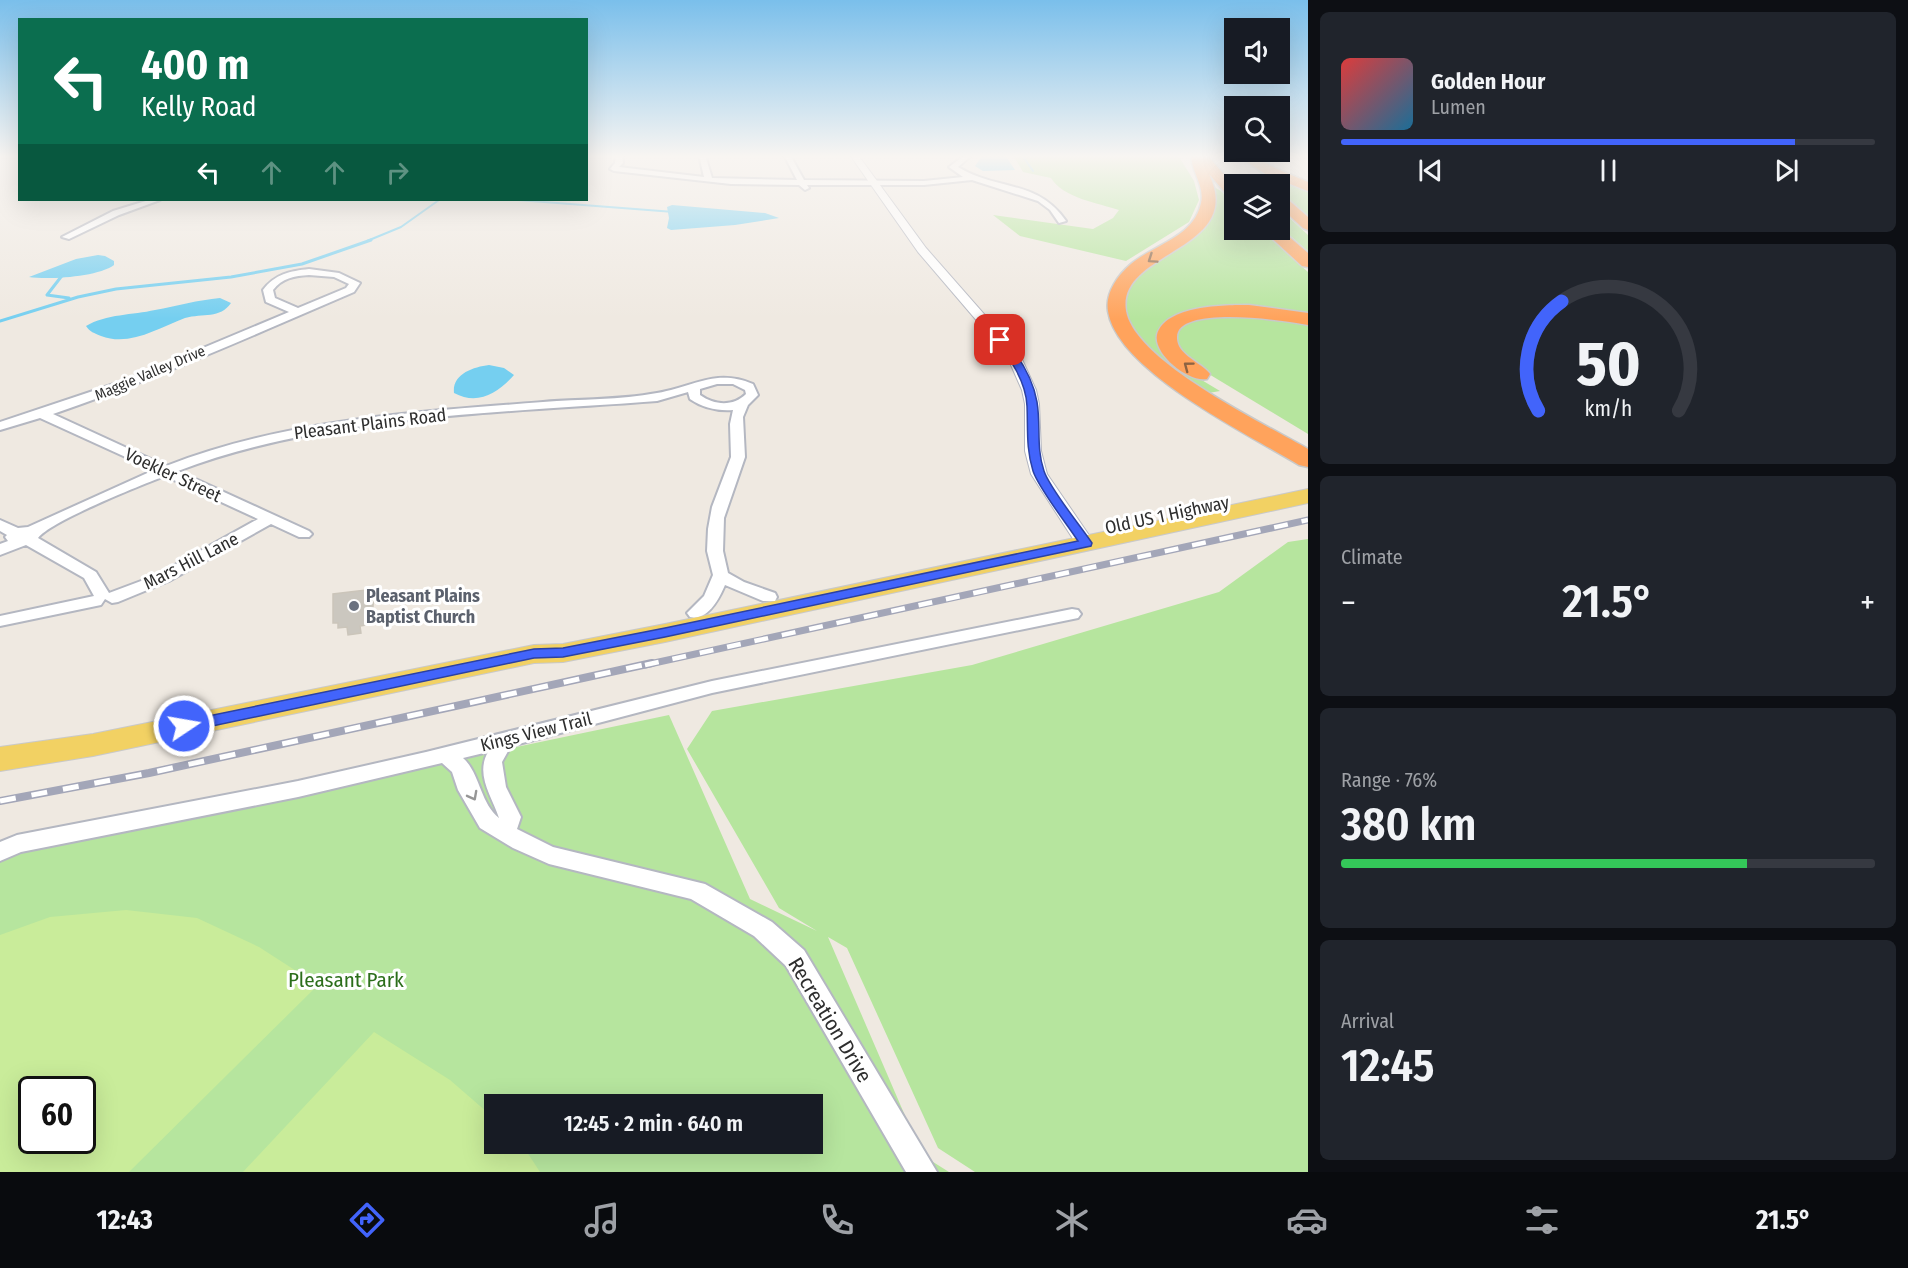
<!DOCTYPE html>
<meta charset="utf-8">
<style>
body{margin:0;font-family:"Fira Sans Condensed",sans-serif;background:#20242c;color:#f1f3f6;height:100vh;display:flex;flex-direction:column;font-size:22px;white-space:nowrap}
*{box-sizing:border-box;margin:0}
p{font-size:20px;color:#9ea1a6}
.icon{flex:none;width:33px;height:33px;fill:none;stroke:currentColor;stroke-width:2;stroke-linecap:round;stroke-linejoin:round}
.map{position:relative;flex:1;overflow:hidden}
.drawer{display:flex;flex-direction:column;gap:12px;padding:12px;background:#0d0f14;width:600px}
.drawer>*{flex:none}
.hud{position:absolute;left:18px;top:18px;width:570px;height:183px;border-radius:0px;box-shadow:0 6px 24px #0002;background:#0b6e4f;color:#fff;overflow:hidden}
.fabs{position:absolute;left:1224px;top:18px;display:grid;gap:12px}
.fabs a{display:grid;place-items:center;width:66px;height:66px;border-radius:0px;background:#171b24;box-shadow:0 6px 24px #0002;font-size:30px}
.speed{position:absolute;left:18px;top:1076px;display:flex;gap:12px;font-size:30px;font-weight:700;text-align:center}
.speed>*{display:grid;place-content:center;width:78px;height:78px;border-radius:50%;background:#171b24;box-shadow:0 6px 24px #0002;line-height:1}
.speed .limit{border:3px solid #111;border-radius:9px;background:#fff;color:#111}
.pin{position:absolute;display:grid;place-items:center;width:51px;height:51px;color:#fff;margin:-26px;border-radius:12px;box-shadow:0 3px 9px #0006}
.me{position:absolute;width:66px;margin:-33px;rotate:78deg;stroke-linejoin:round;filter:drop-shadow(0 0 4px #0008)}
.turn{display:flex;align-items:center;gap:21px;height:126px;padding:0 24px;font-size:27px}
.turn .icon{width:78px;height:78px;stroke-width:2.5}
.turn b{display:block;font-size:42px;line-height:51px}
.lanes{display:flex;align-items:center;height:57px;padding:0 24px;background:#0003;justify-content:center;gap:30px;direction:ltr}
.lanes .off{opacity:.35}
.big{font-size:45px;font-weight:600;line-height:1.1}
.drawer .tile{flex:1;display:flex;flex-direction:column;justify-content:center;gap:9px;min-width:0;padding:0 21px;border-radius:9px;background:#20242c}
.drawer .dial{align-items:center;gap:0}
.dial svg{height:156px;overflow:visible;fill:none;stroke:#363941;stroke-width:7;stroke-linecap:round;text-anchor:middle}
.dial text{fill:#f1f3f6;stroke:none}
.song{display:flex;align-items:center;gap:18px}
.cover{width:72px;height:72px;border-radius:9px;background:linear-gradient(135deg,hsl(0 70% 55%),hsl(200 70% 35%))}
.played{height:6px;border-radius:3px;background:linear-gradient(90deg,#4264fb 85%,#363941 85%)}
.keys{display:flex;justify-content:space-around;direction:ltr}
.heat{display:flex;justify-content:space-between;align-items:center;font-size:33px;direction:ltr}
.charge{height:9px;border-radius:4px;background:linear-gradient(90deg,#34c759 76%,#363941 0)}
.trip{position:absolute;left:484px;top:1094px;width:339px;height:60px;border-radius:0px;background:#171b24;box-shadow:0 6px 24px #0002;font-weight:600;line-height:60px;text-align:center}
.dock{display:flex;height:96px;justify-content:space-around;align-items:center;background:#090b0e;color:#9ea1a6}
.dock .icon{width:42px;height:42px}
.dock .active{color:#4264fb}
.dock b{font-size:27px;color:#f1f3f6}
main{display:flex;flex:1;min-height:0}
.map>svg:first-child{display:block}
</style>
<main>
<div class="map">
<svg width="1308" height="1172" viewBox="0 0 1308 1172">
<rect width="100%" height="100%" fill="#efe9e1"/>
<path fill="#b6e59e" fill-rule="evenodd" d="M1013 155H1178L1194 181 1199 200 1189 222 1126 261 1020 236 993 215 1093 229 1113 218 1119 210C1098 203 1063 198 1051 178L1023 172Z
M1250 164 1308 188V216L1280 191V184H1272Z
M1212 186 1221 191 1234 204V230H1261L1308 272V317L1272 311 1171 320 1185 370 1220 391 1203 394 1163 366 1126 323 1122 296 1136 274 1181 243 1214 195Z
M1280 209 1308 235V251L1280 227Z
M1210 315 1308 320V434L1184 359 1173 331 1180 324Z
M1308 539V1172H975L938 1148 847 948 828 937 922 1155 949 1172H0V855L669 715 750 899 817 931 779 908 687 749 712 711 972 665 1219 592 1288 542ZM32 1089H82V1140H32ZM495 1104H813V1143H495Z"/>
<path fill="#c9ec9a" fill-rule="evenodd" d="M126 910 197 918 259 947 318 985 129 1172H0V935L50 917ZM32 1089H82V1140H32Z
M374 1032 450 1080 495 1119V1143H521L540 1172H243Z"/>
<path fill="#75cff0" d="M983 155H1005L1015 170 983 171 975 166Z
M672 205 765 213 779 218 735 225 671 230 667 228 669 218 667 207Z
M98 255 105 256 114 261V265C98 277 48 280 29 277L76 259Z
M220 298 231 303C220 319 203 313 185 318 158 328 130 347 101 336 94 333 90 332 86 326 106 314 133 315 155 310 177 306 198 300 220 298Z
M489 365 504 368 514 375C498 393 478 406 454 393 452 374 473 367 489 365Z"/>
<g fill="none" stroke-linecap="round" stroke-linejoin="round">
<path stroke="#75cff0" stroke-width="2" d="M1022 155 1033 171
M518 200 674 212
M367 241 401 227 439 200"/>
<path stroke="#75cff0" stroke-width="3" d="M64 273 47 295 69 298
M0 321 78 297 116 289 231 277 302 264 371 240"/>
</g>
<path fill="#cbc7bf" stroke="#cbc5ba" stroke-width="1.5" d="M374 589 372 624 360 626 361 633 348 635 347 627 338 628V623H333V594Z"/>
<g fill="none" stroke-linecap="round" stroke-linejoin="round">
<defs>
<path id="minor" d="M616 155H622L623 163 619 167 704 177 699 155H705L712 178 797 180 784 155H790L804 180 924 181 963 177 949 167 965 155H972L958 167C997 191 1037 179 1066 221L1059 223 1050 210 1038 201 972 180 924 185H807L809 188 805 190 799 185 731 184 614 171 610 169 615 163Z
M149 200H160L119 215 69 239 62 237 113 211Z
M309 269 339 273 360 283 354 292C254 335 155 379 53 414L166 466C286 419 416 412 543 402 580 399 620 400 657 393 694 387 715 368 753 384L758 395 748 405 743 417 745 457 724 518 723 551 728 573 744 582 775 593 777 597 775 601H763L725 585C719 599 708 621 690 617L687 613 704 596 713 575 707 551 708 529 712 507 731 457 730 424 733 410C717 411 703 408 690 399L688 392 657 401C501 413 325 415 178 471L309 531 312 534 309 537H299L271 524 169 581 118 602 112 603 105 599 101 605 0 626V616L94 596 84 578 26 545 0 555V544L8 541 5 537 7 535 0 531V520L18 528 28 527 154 470 40 418 0 430V422L129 379 289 312 266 302 263 290C275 274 290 271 309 269ZM309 275 334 277 349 284 346 288 298 308 275 298 273 290C282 278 294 276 309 275ZM717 384H733L745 390 746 394C733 407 714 405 700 395V389ZM165 476 258 519 157 575 109 593 96 572 38 538C51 521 139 486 165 476Z
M1072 609 1078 610 1081 614 1078 618 712 693 511 746 502 762 506 787 521 817 517 829 553 847 705 884 772 922 804 950 937 1172H906L786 966 754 936 691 899 549 864 513 848 480 828 458 790 452 772 442 763 298 797 21 852 0 861V842L17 835 298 781 426 752 712 681ZM488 752C475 775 492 796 499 818 480 803 480 773 463 758Z"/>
<path id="tertiary" d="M850 155H858L926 248 1020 355 1036 390 1039 404 1041 451 1047 474 1095 544 1093 548H1079L1031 474 1025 451V404L1022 390 1007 356 918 252Z"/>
<path id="primary" d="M1308 489V503L665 642 563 662 534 663 93 756 0 771V747L93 734 534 645 563 644 665 624Z"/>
<path id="motorway" d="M1191 155 1208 156 1234 186V198L1229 197 1209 174C1246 252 1116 250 1126 311 1135 362 1265 424 1308 449V467L1299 465C1250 435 1117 371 1108 311 1105 293 1118 275 1131 264 1155 244 1194 237 1201 203 1205 186 1191 171 1191 155Z
M1236 155H1251L1277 169 1308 182V191L1267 175Z
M1280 196 1285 197 1308 217V230L1303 228 1280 207Z
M1280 229 1308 253V267L1302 266 1263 230Z
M1249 305 1308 313V325C1289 321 1177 304 1177 337 1176 355 1201 362 1210 374L1207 379C1189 383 1153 354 1157 335 1165 305 1225 305 1249 305Z"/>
</defs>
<use href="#minor" stroke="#b4b7c1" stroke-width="4"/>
<use href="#tertiary" stroke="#b4b7c1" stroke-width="2"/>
<use href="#primary" stroke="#c9c9c9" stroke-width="2"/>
<use href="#motorway" stroke="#c9c9c9" stroke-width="3"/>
<use href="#minor" fill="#fff" fill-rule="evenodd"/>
<use href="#tertiary" fill="#fff" fill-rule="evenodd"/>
<use href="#primary" fill="#f2d163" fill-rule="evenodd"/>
<use href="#motorway" fill="#ffa35c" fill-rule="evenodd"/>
<defs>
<path id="rail-far1" d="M645 665 1308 520"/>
<path id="rail" d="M0 801 149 773 652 663"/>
</defs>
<use href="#rail-far1" stroke="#a3a6b8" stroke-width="7"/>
<use href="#rail" stroke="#a3a6b8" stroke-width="8"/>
<use href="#rail-far1" stroke="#fff" stroke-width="4.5" stroke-dasharray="14" stroke-linecap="butt"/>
<use href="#rail" stroke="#fff" stroke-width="5" stroke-dasharray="16" stroke-linecap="butt"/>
</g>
<defs><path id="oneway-chevron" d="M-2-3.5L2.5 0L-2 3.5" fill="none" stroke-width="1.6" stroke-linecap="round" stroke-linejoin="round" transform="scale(1.5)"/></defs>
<g stroke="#8c6343">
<use href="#oneway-chevron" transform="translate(1152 259) rotate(146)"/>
<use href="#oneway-chevron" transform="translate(1188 366) rotate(-143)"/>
</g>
<use stroke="#969696" href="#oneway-chevron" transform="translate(473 796) rotate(62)"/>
<linearGradient id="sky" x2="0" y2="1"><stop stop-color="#7abfeb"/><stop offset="0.49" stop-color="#f8f5f2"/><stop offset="1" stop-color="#f8f5f2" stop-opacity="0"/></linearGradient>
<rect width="1308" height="319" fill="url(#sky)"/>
<path fill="#4264fb" stroke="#2b41a3" stroke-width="1.5" d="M997 338H1003C1019 356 1033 379 1037 402 1041 426 1036 448 1044 471 1050 489 1080 525 1092 543L1091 546 665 637 563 657 534 658 184 732 179 730 176 726 179 722 184 721 534 649 563 648 665 628 1078 541C1067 524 1039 489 1033 471 1026 449 1028 429 1027 406 1026 381 1010 359 996 340Z"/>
<circle fill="#6b7280" stroke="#fff" stroke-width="2" cx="354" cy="606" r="6"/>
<g text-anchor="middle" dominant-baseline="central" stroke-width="6" stroke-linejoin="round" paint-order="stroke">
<g font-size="15" fill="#2e2e2e" stroke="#fff">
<text transform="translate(150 373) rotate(-23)">Maggie Valley Drive</text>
</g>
<g font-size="18" fill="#2e2e2e" stroke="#fff">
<text transform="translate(370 424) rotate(-7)">Pleasant Plains Road</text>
<text transform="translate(173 475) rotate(25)">Voekler Street</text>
<text transform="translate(1167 515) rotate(-12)">Old US 1 Highway</text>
<text transform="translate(191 561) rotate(-27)">Mars Hill Lane</text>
<text transform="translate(536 732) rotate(-14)">Kings View Trail</text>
</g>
<g font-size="18" font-weight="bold" fill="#5b616d" stroke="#fff" text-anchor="start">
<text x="366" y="596">Pleasant Plains<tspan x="366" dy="21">Baptist Church</tspan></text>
</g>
<g font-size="21" fill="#2c6e1b" stroke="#fff">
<text x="346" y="980">Pleasant Park</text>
</g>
<g font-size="21" fill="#2e2e2e" stroke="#fff">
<text transform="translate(830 1020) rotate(59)">Recreation Drive</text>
</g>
</g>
</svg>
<div class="fabs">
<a><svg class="icon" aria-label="sound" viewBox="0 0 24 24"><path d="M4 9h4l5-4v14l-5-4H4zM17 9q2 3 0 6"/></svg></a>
<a><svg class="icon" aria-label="search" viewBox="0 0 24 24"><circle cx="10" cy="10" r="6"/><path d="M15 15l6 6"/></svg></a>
<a><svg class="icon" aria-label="layers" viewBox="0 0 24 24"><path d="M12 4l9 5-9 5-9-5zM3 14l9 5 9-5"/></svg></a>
</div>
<div class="speed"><div class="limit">60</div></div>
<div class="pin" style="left:1000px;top:340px;background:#d93025"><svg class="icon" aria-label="arrive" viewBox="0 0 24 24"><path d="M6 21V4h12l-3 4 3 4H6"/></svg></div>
<svg class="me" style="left:184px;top:726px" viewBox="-20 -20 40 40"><circle r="17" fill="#4264fb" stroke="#fff" stroke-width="3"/><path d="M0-11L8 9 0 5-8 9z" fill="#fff"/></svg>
<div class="trip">12:45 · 2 min · 640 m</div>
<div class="hud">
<div class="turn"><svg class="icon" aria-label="left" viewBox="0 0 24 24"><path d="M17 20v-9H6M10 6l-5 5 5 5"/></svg><div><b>400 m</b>Kelly Road</div></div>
<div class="lanes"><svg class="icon" aria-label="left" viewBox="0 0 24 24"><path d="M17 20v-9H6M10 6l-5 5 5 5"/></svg><svg class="icon off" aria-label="ahead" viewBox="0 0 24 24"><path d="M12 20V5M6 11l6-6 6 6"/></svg><svg class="icon off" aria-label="ahead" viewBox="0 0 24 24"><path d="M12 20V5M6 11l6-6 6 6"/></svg><svg class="icon off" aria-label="right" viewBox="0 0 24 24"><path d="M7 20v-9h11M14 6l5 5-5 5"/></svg></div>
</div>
</div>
<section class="drawer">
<div class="tile">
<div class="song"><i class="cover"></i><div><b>Golden Hour</b><p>Lumen</p></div></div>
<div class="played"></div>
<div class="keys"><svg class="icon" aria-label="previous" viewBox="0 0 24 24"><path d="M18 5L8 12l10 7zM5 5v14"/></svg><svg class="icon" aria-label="pause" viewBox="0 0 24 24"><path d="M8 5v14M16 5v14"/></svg><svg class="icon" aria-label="next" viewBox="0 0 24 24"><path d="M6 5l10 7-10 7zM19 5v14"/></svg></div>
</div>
<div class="tile dial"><svg viewBox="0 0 100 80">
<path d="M14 69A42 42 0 1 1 86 69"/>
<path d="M14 69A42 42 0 0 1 26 13" stroke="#4264fb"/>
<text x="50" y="56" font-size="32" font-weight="700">50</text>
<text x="50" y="72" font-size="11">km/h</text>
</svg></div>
<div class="tile"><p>Climate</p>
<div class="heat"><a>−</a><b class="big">21.5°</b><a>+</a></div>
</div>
<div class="tile"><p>Range · 76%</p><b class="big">380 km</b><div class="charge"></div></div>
<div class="tile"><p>Arrival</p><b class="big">12:45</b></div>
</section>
</main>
<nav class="dock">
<b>12:43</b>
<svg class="icon active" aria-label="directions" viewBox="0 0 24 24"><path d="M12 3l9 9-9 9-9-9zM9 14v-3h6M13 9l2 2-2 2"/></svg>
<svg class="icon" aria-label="music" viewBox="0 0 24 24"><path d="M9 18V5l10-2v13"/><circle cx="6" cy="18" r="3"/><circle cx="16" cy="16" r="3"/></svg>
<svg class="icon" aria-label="phone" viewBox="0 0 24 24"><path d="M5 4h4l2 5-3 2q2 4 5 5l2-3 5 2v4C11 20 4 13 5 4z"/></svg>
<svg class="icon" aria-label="climate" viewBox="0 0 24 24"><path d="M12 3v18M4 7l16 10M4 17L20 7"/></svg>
<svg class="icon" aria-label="car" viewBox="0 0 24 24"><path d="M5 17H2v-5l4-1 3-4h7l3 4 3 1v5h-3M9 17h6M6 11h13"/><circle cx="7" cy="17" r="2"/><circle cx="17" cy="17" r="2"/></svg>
<svg class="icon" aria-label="filters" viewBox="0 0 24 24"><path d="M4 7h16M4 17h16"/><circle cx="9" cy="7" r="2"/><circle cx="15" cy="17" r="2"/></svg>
<b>21.5°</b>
</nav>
